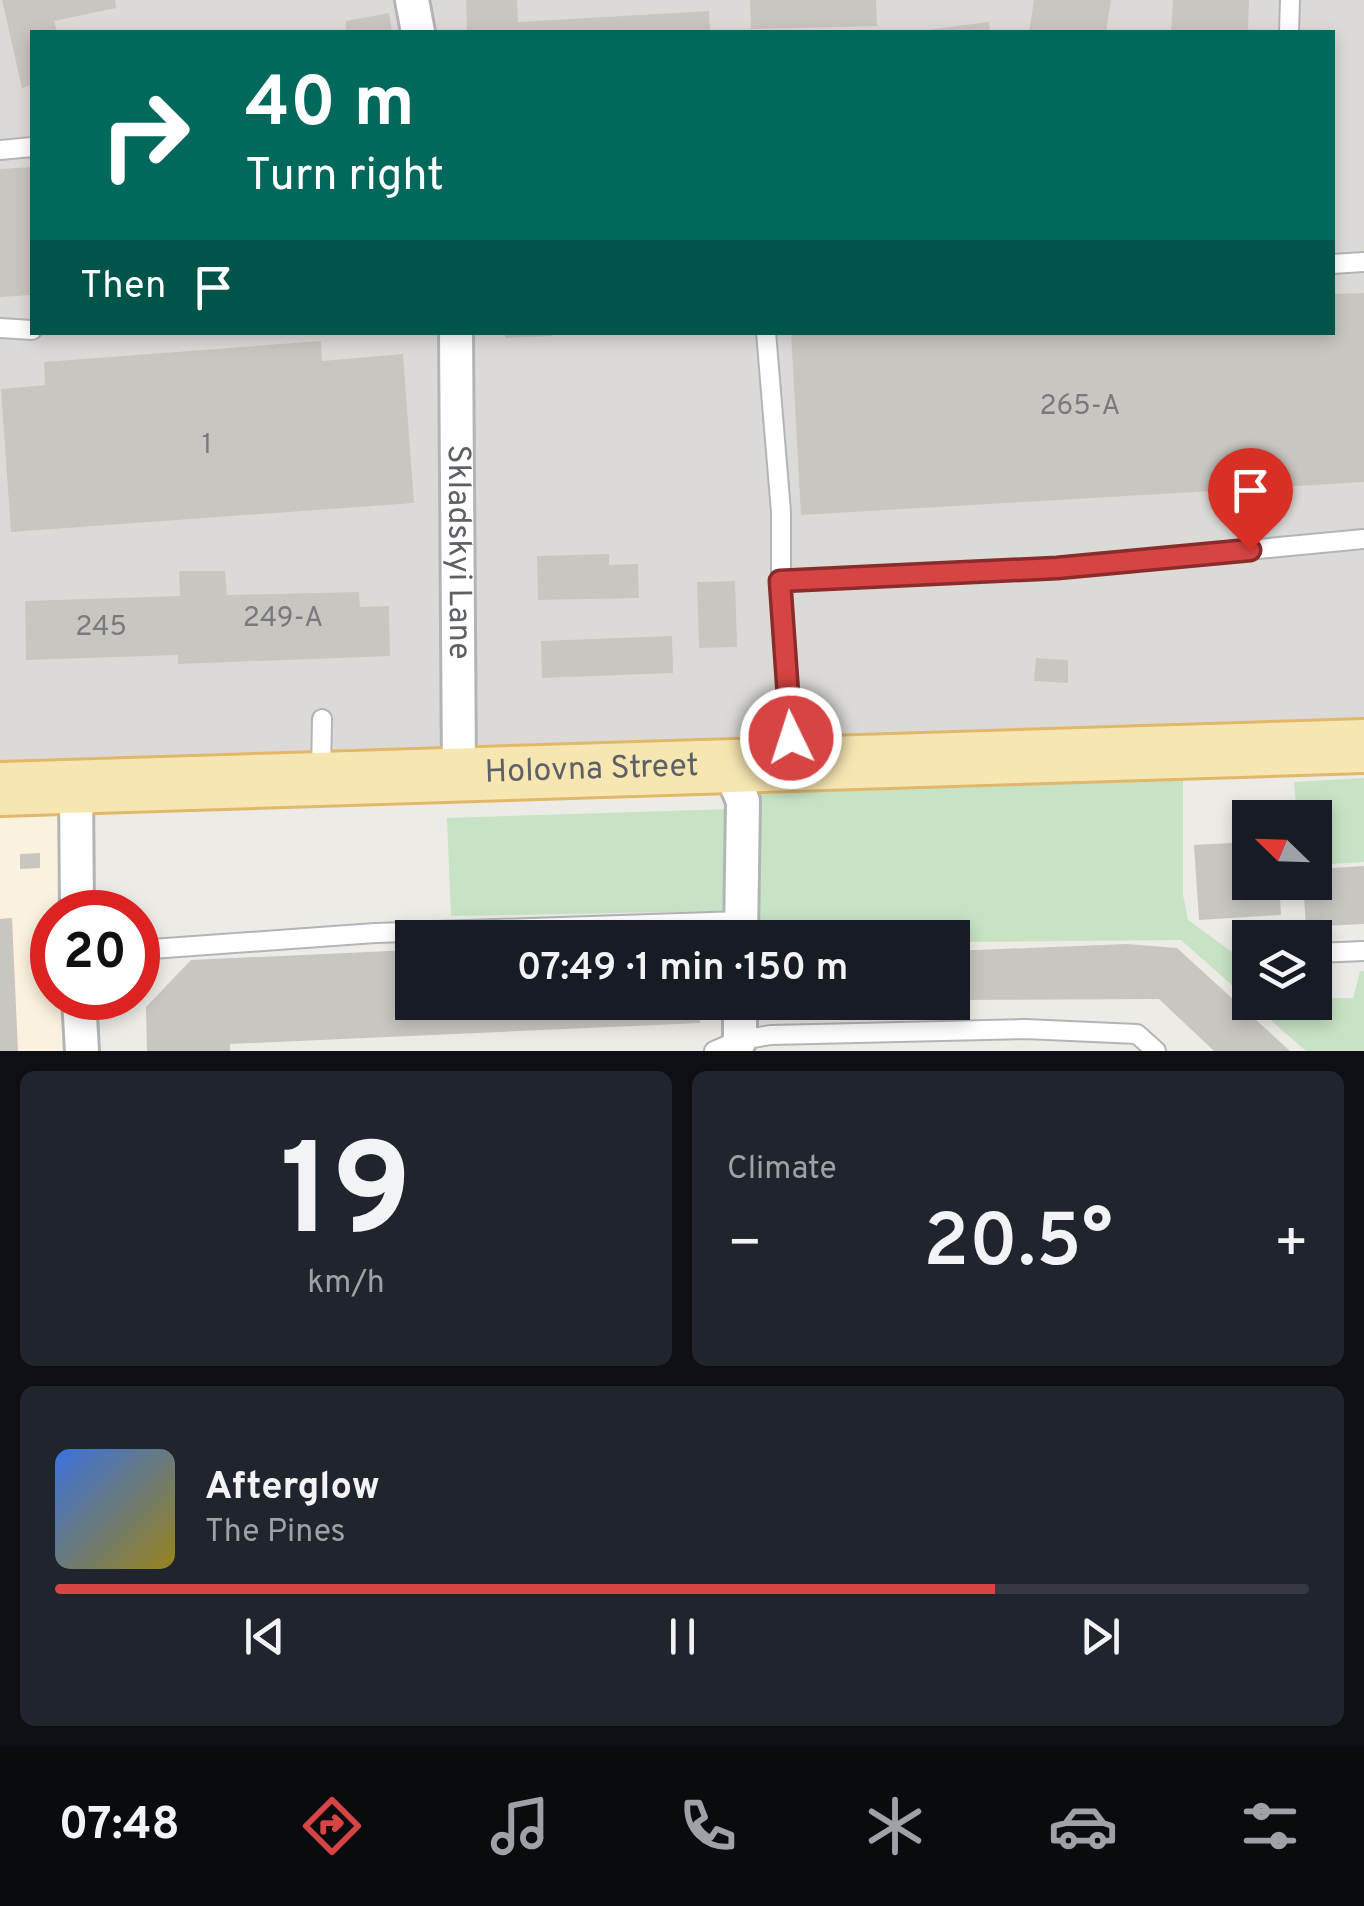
<!DOCTYPE html>
<meta charset="utf-8">
<style>
body{margin:0;font-family:Overpass,sans-serif;background:#20242c;color:#f1f3f6;height:100vh;display:flex;flex-direction:column;font-size:38px;white-space:nowrap}
*{box-sizing:border-box;margin:0}
p{font-size:32px;color:#9ea1a6}
.icon{flex:none;width:55px;height:55px;fill:none;stroke:currentColor;stroke-width:2;stroke-linecap:round;stroke-linejoin:round}
.map{position:relative;height:1051px;overflow:hidden}
.panel{display:flex;flex-direction:column;gap:20px;padding:20px;background:#0d0f14;flex:1}
.panel>*{flex:none}
.top-card{position:absolute;left:30px;top:30px;width:1305px;height:305px;border-radius:0px;box-shadow:0 5px 15px #0003;background:#00695c;color:#fff;overflow:hidden}
.needle{width:65px;rotate:293deg}
.controls{position:absolute;left:1232px;top:800px;display:grid;gap:20px}
.controls a{display:grid;place-items:center;width:100px;height:100px;border-radius:0px;background:#171b24;box-shadow:0 5px 15px #0003;font-size:50px}
.speed{position:absolute;left:30px;top:890px;display:flex;gap:20px;font-size:50px;font-weight:700;text-align:center}
.speed>*{display:grid;place-content:center;width:130px;height:130px;border-radius:50%;background:#171b24;box-shadow:0 5px 15px #0003;line-height:1}
.speed .limit{border:15px solid #d22;background:#fff;color:#111}
.pin{position:absolute;display:grid;place-items:center;width:85px;height:85px;color:#fff;margin:-102px -42px;border-radius:50% 50% 50% 0;rotate:-45deg;box-shadow:0 0 10px #0007}
.pin .icon{rotate:45deg}
.me{position:absolute;width:110px;margin:-55px;rotate:356deg;stroke-linejoin:round;filter:drop-shadow(0 0 8px #0008)}
.turn{display:flex;align-items:center;gap:35px;height:210px;padding:0 50px;font-size:45px}
.turn .icon{width:130px;height:130px;stroke-width:2.5}
.turn b{display:block;font-size:70px;line-height:85px}
.then{display:flex;align-items:center;height:95px;padding:0 50px;background:#0003;gap:20px;font-size:38px}
.big{font-size:75px;font-weight:600;line-height:1.1}
.panel .card{flex:1;display:flex;flex-direction:column;justify-content:center;gap:15px;min-width:0;padding:0 35px;border-radius:15px;background:#20242c}
.panel .dial{align-items:center;gap:0}
.dial b{font-size:130px;line-height:1}
.song{display:flex;align-items:center;gap:30px}
.cover{width:120px;height:120px;border-radius:15px;background:linear-gradient(135deg,hsl(220 70% 55%),hsl(50 70% 35%))}
.played{height:10px;border-radius:5px;background:linear-gradient(90deg,#d64443 75%,#363941 75%)}
.keys{display:flex;justify-content:space-around;direction:ltr}
.heat{display:flex;justify-content:space-between;align-items:center;font-size:55px;direction:ltr}
.panel .tiles{flex:1;display:grid;gap:20px;grid-template-columns:1fr 1fr}
.card:last-child{grid-column:span 2}
.trip{position:absolute;left:395px;top:920px;width:575px;height:100px;border-radius:0px;background:#171b24;box-shadow:0 5px 15px #0003;font-weight:600;line-height:100px;text-align:center}
.tab-bar{display:flex;height:160px;justify-content:space-around;align-items:center;background:#090b0e;color:#9ea1a6}
.tab-bar .icon{width:70px;height:70px}
.tab-bar .current{color:#d64443}
.tab-bar b{font-size:45px;color:#f1f3f6}
.map>svg:first-child{display:block}
</style>
<div class="map">
<svg width="1364" height="1051" viewBox="0 0 1364 1051">
<rect width="100%" height="100%" fill="#edebe5"/>
<path fill="#faf1de" d="M0 797 56 805 67 822 69 912H52V998H70L71 1051H0Z"/>
<path fill="#dcdad7" fill-rule="evenodd" d="M0 0H1364V737L0 782ZM32 32H1332V332H32Z"/>
<path fill="#c7e2c4" d="M1364 778V862L1315 865V818L1297 817 1294 782Z
M1183 780V895L1188 920 1250 965V1001L1181 940 953 942 952 938H749L755 789Z
M731 809 728 911 451 916 447 818Z
M1360 971H1364V1051H1306L1251 1003 1315 1002V998H1353Z"/>
<path fill="#c9c6c2" d="M2 0H115L116 8 54 21 57 32H32V85L22 88Z
M466 0H517L518 22 709 11 710 32H467Z
M750 0H876L877 26 751 29Z
M1034 0H1111L1106 32H1029Z
M1173 0H1249L1248 32H1171Z
M389 13 392 32H346V21Z
M989 22 990 32H926V30Z
M32 167V295L0 297V169Z
M1364 293V482L801 515 791 332H1332V294Z
M505 332H552V336L505 338Z
M321 341 322 361 403 354 414 503 11 532 1 389 45 385 44 362Z
M609 554V565L638 564 639 598 538 600 537 556Z
M179 571H225L227 595 359 592 360 607 389 606 390 656 178 664V655L26 660 25 601 180 596Z
M735 581 737 647 699 648 697 582Z
M672 636 673 673 542 678 541 641Z
M1036 658 1068 660V683L1034 681Z
M1250 842V882H1279L1281 915 1199 920 1194 845Z
M40 853V868L20 869V854Z
M1364 866V924L1306 927 1303 882H1315V869Z
M12 918 18 1051H0V919Z
M1127 944 1177 948 1290 1051H1214L1159 999 952 1000V951Z
M412 950V1002H699L700 1023 230 1044V1051H147L146 1007 191 960Z"/>
<g fill="none" stroke-linecap="round" stroke-linejoin="round">
<defs>
<path id="service" d="M1289 32 1290 0
M0 150 32 147
M1332 264 1364 262
M0 328 32 330
M766 332 781 512V581L790 761
M781 581 1057 568 1364 539
M321 773 322 719
M138 950 375 933 741 921
M1315 953 1364 951
M714 1051 740 1040 771 1035 1025 1029 1137 1034 1156 1051"/>
<g id="minor">
<path d="M412 0 418 32"/>
<path id="s1" d="M456 332 459 772"/>
<path d="M728 766 743 801 741 938"/>
<path d="M76 787 77 912"/>
<path d="M79 998 82 1051"/>
<path d="M734 1051 740 1040V1002"/>
</g>
<g id="primary">
<path id="s2" d="M0 789 1364 746"/>
</g>
</defs>
<use href="#service" stroke="#b2b5b8" stroke-width="22"/>
<use href="#minor" stroke="#b2b5b8" stroke-width="38"/>
<use href="#primary" stroke="#e1b76a" stroke-width="58"/>
<use href="#service" stroke="#fff" stroke-width="18"/>
<use href="#minor" stroke="#fff" stroke-width="32"/>
<use href="#primary" stroke="#f6e6b2" stroke-width="52"/>
</g>
<g fill="none" stroke-linecap="round" stroke-linejoin="round">
<defs>
<path id="route" d="M791 738 780 581 1057 568 1250 550"/>
</defs>
<use href="#route" stroke="#8b2c2c" stroke-width="25"/>
<use href="#route" stroke="#d64443" stroke-width="18"/>
</g>
<g text-anchor="middle" dominant-baseline="central" stroke-width="8" stroke-linejoin="round" paint-order="stroke">
<g font-size="28" fill="#787a7c">
<text x="1080" y="407">265-А</text>
<text x="207" y="446">1</text>
<text x="283" y="619">249-А</text>
<text x="101" y="628">245</text>
</g>
<g font-size="32" fill="#5d6064" stroke="#fff">
<text stroke="none"><textPath href="#s1" startOffset="220">Skladskyi Lane</textPath></text>
<text stroke="none"><textPath href="#s2" startOffset="592">Holovna Street</textPath></text>
</g>
</g>
</svg>
<div class="controls">
<a><svg class="needle" viewBox="-14 -14 28 28"><path d="M0-13l5 13h-10z" fill="#e53935"/><path d="M0 13l5-13h-10z" fill="#9ea1a6"/></svg></a>
<a><svg class="icon" aria-label="layers" viewBox="0 0 24 24"><path d="M12 4l9 5-9 5-9-5zM3 14l9 5 9-5"/></svg></a>
</div>
<div class="speed"><div class="limit">20</div></div>
<div class="pin" style="left:1250px;top:550px;background:#d93025"><svg class="icon" aria-label="arrive" viewBox="0 0 24 24"><path d="M6 21V4h12l-3 4 3 4H6"/></svg></div>
<svg class="me" style="left:791px;top:738px" viewBox="-20 -20 40 40"><circle r="17" fill="#d64443" stroke="#fff" stroke-width="3"/><path d="M0-11L8 9 0 5-8 9z" fill="#fff"/></svg>
<div class="trip">07:49 · 1 min · 150 m</div>
<div class="top-card">
<div class="turn"><svg class="icon" aria-label="right" viewBox="0 0 24 24"><path d="M7 20v-9h11M14 6l5 5-5 5"/></svg><div><b>40 m</b>Turn right</div></div>
<div class="then">Then<svg class="icon" aria-label="arrive" viewBox="0 0 24 24"><path d="M6 21V4h12l-3 4 3 4H6"/></svg></div>
</div>
</div>
<section class="panel">
<div class="tiles">
<div class="card dial"><b>19</b><p>km/h</p></div>
<div class="card"><p>Climate</p>
<div class="heat"><a>−</a><b class="big">20.5°</b><a>+</a></div>
</div>
<div class="card">
<div class="song"><i class="cover"></i><div><b>Afterglow</b><p>The Pines</p></div></div>
<div class="played"></div>
<div class="keys"><svg class="icon" aria-label="previous" viewBox="0 0 24 24"><path d="M18 5L8 12l10 7zM5 5v14"/></svg><svg class="icon" aria-label="pause" viewBox="0 0 24 24"><path d="M8 5v14M16 5v14"/></svg><svg class="icon" aria-label="next" viewBox="0 0 24 24"><path d="M6 5l10 7-10 7zM19 5v14"/></svg></div>
</div>
</div>
</section>
<nav class="tab-bar">
<b>07:48</b>
<svg class="icon current" aria-label="directions" viewBox="0 0 24 24"><path d="M12 3l9 9-9 9-9-9zM9 14v-3h6M13 9l2 2-2 2"/></svg>
<svg class="icon" aria-label="music" viewBox="0 0 24 24"><path d="M9 18V5l10-2v13"/><circle cx="6" cy="18" r="3"/><circle cx="16" cy="16" r="3"/></svg>
<svg class="icon" aria-label="phone" viewBox="0 0 24 24"><path d="M5 4h4l2 5-3 2q2 4 5 5l2-3 5 2v4C11 20 4 13 5 4z"/></svg>
<svg class="icon" aria-label="climate" viewBox="0 0 24 24"><path d="M12 3v18M4 7l16 10M4 17L20 7"/></svg>
<svg class="icon" aria-label="car" viewBox="0 0 24 24"><path d="M5 17H2v-5l4-1 3-4h7l3 4 3 1v5h-3M9 17h6M6 11h13"/><circle cx="7" cy="17" r="2"/><circle cx="17" cy="17" r="2"/></svg>
<svg class="icon" aria-label="filters" viewBox="0 0 24 24"><path d="M4 7h16M4 17h16"/><circle cx="9" cy="7" r="2"/><circle cx="15" cy="17" r="2"/></svg>
</nav>
